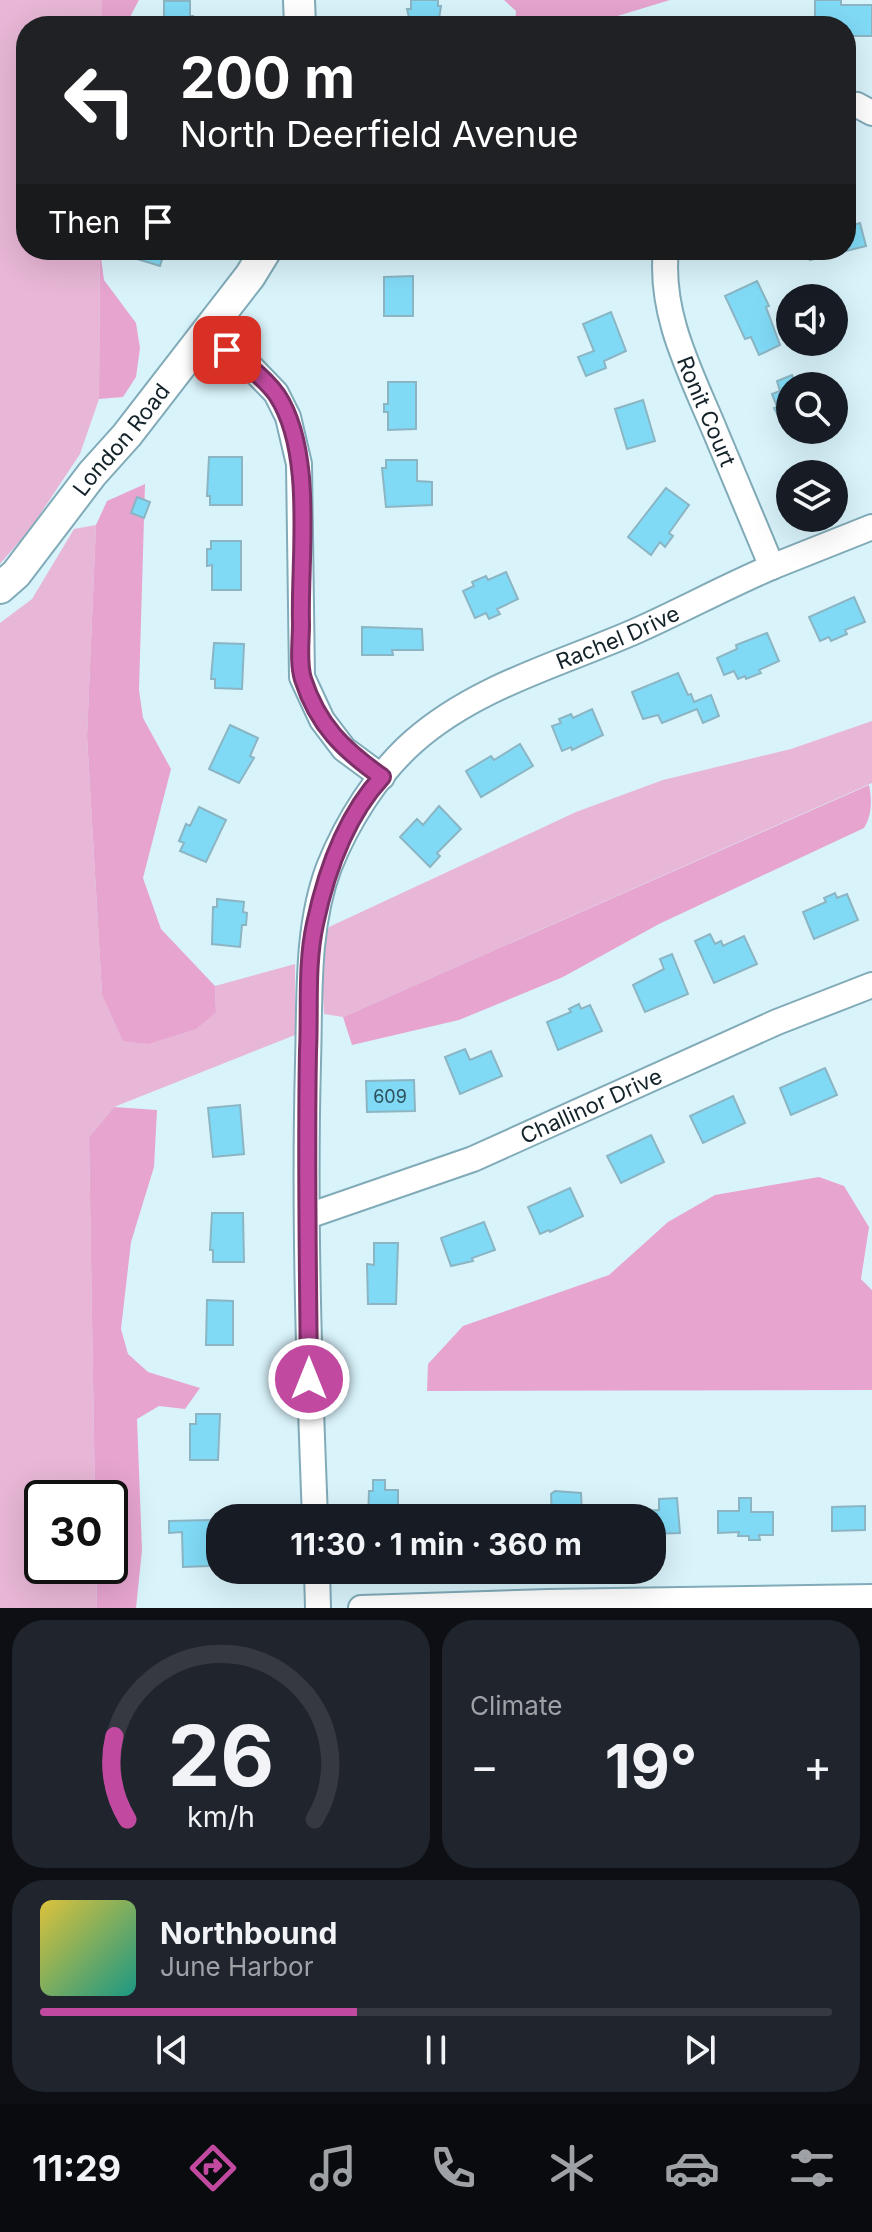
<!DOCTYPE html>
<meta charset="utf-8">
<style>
body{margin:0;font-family:Inter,sans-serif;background:#20242c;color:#f1f3f6;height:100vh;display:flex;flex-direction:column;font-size:30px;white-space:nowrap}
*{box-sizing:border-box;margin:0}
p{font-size:26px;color:#9ea1a6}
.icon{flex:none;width:44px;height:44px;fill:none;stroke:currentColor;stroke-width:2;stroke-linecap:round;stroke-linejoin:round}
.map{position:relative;height:1608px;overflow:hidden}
.sheet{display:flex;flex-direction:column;gap:12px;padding:12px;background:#0d0f14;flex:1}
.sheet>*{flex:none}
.guide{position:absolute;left:16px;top:16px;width:840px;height:244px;border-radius:32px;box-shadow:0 8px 32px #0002;background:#202124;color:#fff;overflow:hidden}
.buttons{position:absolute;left:776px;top:284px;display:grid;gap:16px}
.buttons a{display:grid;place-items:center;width:72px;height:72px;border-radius:50%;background:#171b24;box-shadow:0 8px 32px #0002;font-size:40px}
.speed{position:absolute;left:24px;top:1480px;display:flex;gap:16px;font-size:40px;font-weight:700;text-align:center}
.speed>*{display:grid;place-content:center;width:104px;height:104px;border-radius:50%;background:#171b24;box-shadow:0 8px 32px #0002;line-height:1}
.speed .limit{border:4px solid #111;border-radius:12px;background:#fff;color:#111}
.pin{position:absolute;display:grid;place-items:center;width:68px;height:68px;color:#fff;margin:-34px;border-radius:16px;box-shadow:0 4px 12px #0006}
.me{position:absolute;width:88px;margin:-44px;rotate:0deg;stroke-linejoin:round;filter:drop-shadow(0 0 6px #0008)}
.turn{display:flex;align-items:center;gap:28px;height:168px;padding:0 32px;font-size:36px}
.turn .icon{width:104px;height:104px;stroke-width:2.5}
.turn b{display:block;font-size:56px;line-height:68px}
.then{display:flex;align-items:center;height:76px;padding:0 32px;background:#0003;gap:16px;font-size:30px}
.big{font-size:60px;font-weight:700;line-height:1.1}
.sheet .card{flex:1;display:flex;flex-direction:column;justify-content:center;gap:12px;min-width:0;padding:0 28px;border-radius:32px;background:#20242c}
.sheet .dial{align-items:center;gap:0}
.dial svg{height:208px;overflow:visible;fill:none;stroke:#363941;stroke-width:7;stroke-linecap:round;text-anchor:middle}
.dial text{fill:#f1f3f6;stroke:none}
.song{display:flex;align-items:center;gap:24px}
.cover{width:96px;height:96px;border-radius:12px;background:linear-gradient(135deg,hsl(50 70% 55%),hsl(170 70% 35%))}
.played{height:8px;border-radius:4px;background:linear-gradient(90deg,#c14aa0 40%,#363941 40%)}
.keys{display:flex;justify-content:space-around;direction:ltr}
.heat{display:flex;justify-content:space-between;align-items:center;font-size:44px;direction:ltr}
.sheet .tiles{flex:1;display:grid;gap:12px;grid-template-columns:1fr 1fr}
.card:last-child{grid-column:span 2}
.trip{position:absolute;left:206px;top:1504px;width:460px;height:80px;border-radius:32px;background:#171b24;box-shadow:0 8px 32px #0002;font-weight:700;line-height:80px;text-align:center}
.menu{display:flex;height:128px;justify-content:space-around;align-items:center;background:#090b0e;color:#9ea1a6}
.menu .icon{width:56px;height:56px}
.menu .selected{color:#c14aa0}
.menu b{font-size:36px;color:#f1f3f6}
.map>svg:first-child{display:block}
</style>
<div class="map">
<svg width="872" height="1608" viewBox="0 0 872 1608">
<rect width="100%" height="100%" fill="#d9f3fb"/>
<path fill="#e8b6d6" d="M0 0H102V26H26V250H100L99 399 80 454 31 528 0 564Z
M96 525 87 736 102 994 216 1012 215 986 295 964V1035L114 1107 89 1137 95 1498H42V1566H96L97 1608H0V623L32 599 74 529Z
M872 721V783L343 1017 324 1014 320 946 329 927 576 812 663 780 791 749Z"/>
<path fill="#e6a4cf" d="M102 0H139L131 15 130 26H102Z
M504 0H670L601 21 593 26H515L516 11Z
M100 250 104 280 136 323 140 348 136 377 123 397 99 399Z
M145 484 139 690 143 718 171 769 143 878 161 929 215 986 216 1012 196 1029 148 1044 123 1041 102 994 87 736 96 525 107 501Z
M869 785C872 799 872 816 864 828L659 924 563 977 459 1020 352 1045 343 1017Z
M114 1107 157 1110 154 1167 131 1242 121 1329 128 1354 148 1372 200 1388 185 1409 159 1406 137 1419 142 1550 136 1608H97L96 1566H110V1498H95L89 1137Z
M819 1177 844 1186 869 1227 861 1279 872 1290V1390L427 1391 428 1364 463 1326 609 1275 668 1222 715 1195Z"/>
<path fill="#80daf6" stroke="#8bb5c3" stroke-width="2" d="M411 0H438V6H441L438 26H411L407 9H411Z
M815 0H841V5H872V36H851V40H846V26H815Z
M164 1H190V16H193L194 24 190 26H164Z
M748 19V26H705V22Z
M860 223 866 246 810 260 807 250H846V227Z
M136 250H165L160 266 134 258Z
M413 276V316H384V277Z
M757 281 769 306 766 307 780 345 759 355 751 337 745 339 725 296Z
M611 312 626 351 604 361 606 368 586 376 578 357 594 351 583 324Z
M792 375 796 384 801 382 803 386H790V430H805L791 436 782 416 779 417 774 408 777 407 772 394 780 391 777 381Z
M388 382H416V429L388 430V412H384V404H388Z
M643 400 655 441 627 449 615 409Z
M209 457H242V505H210V496H207Z
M386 460H417V481L432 482V505L386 507 382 468H386Z
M666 488 689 505 669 533 673 536 665 547 660 542 651 555 628 537Z
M137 497 150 502 144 518 131 513Z
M211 541H241V590H212V565L207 566V549H211Z
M506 572 518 599 497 609 500 614 489 619 486 613 475 618 463 591 474 586 472 582 486 576 488 580Z
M854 597 865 622 845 630 847 634 831 641 829 637 820 641 809 617Z
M854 597 865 622 845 630 847 634 831 641 829 637 820 641 809 617Z
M362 627 422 629 423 650H392L393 655H362Z
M767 633 779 661 759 670 761 673 746 679 745 676 738 679 734 671 724 675 717 658 737 649 736 645Z
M214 643 244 644 242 689 215 688V679H211Z
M678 673 688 695 691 694 694 702 711 695 719 716 703 723 697 709 662 723 658 715 643 719 632 692Z
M592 709 603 735 572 750 571 747 562 751 552 726 561 723 559 719 571 714 573 718Z
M230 725 258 738 250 756 254 758 239 783 209 769Z
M520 744 533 766 481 797 466 771 491 756 494 760Z
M439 806 461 829 437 853 440 856 430 867 400 837 417 819 423 825Z
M199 807 226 820 206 862 180 851 184 843 179 841 186 824 190 826Z
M835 893 837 898 847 894 858 920 814 939 803 912 826 902 824 898Z
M217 899 244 902 243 912 247 913 246 925H242L240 947 212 944 213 907H217Z
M710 934 715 944 721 941 723 946 744 936 757 964 714 983 695 941Z
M672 954 688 994 645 1012 633 985 664 969 660 959Z
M579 1004 581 1009 590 1005 602 1031 558 1050 547 1022 571 1012 569 1009Z
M465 1049 470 1060 491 1051 502 1076 460 1094 445 1057Z
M825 1068 837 1095 791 1115 780 1088Z
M414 1080 415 1111 367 1112 366 1081Z
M733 1096 745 1123 703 1143 690 1116Z
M240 1105 244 1154 213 1157 208 1108Z
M651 1135 664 1162 621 1183 607 1156Z
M570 1188 583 1216 550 1232 549 1230 540 1234 528 1207Z
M212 1213H243L244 1262H213V1250H210Z
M484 1222 495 1250 472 1258 473 1261 451 1266 441 1238Z
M374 1243H398L396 1304H368L367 1264 374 1265Z
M207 1300 233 1301V1345H206Z
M196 1414H220L218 1460H190V1424H196Z
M373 1480H385V1490H398V1518H368L369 1491H373Z
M555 1491 581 1493 582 1513H586V1518H552L551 1494Z
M677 1498 680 1533 652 1534V1518H645V1511L659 1510V1499Z
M739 1498H751V1512H773V1535H759L760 1540H749V1536H738L739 1532 718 1533V1511H739Z
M865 1506V1530L832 1531V1507Z
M493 1510V1518H458V1512Z
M210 1520V1566L183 1567 182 1532 169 1533V1521Z"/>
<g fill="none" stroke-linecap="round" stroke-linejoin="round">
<defs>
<g id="minor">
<path d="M846 104 857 105 872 113"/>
<path id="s1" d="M666 250C659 314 691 373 715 431 734 477 753 522 772 567"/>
<path d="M205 334 249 365 276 393 288 417 299 464 302 677 322 720 344 749 382 777"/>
<path id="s2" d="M308 1216 473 1159 777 1022 872 985"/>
<path id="s3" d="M315 1518C309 1366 304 1214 308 1063 310 998 306 928 329 867 347 822 377 774 413 742 476 686 561 664 636 631 683 610 727 586 774 566 806 553 839 540 872 527"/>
<path d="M317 1570 318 1608"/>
<path d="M361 1608 548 1602 872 1597"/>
</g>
<g id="tertiary">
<path d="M299 0 300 26"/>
<path id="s4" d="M0 588 16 574 92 474 127 435 250 276 266 250"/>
</g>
</defs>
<use href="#minor" stroke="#81abb8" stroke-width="28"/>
<use href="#tertiary" stroke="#81abb8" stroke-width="34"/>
<use href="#minor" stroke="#fff" stroke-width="24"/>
<use href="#tertiary" stroke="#fff" stroke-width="30"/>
</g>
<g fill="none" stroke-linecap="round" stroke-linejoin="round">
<defs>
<path id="route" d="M227 350C244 362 264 377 277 395 315 453 299 557 301 624 301 641 298 663 303 679 318 726 344 750 382 777 345 817 326 872 315 924 306 965 310 1010 308 1051 306 1160 308 1270 309 1379"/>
</defs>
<use href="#route" stroke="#7d3068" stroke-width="20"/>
<use href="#route" stroke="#c14aa0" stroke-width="14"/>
</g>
<g text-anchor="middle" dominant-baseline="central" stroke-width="6" stroke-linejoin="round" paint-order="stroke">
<g font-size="18" fill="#2e515c">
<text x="390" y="1096">609</text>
</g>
<g font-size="22" fill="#132329" stroke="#fff">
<text stroke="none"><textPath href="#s1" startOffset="168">Ronit Court</textPath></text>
<text stroke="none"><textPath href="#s4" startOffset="192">London Road</textPath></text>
<text stroke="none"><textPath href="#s3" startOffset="1036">Rachel Drive</textPath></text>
<text stroke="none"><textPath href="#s2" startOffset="304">Challinor Drive</textPath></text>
</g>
</g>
</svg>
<div class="buttons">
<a><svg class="icon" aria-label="sound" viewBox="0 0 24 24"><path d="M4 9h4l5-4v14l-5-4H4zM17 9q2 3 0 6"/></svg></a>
<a><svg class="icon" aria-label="search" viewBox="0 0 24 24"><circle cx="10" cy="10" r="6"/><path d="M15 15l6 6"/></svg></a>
<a><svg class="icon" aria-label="layers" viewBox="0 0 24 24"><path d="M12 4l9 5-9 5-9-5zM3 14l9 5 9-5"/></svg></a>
</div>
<div class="speed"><div class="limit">30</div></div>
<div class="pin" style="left:227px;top:350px;background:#d93025"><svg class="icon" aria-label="arrive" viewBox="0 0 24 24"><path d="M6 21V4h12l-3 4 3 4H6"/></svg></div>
<svg class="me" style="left:309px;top:1379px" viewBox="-20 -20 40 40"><circle r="17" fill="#c14aa0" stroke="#fff" stroke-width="3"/><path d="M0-11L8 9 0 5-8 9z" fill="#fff"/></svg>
<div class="trip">11:30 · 1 min · 360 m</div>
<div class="guide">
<div class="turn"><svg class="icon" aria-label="left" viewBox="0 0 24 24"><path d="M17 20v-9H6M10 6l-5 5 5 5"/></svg><div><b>200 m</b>North Deerfield Avenue</div></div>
<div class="then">Then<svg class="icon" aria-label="arrive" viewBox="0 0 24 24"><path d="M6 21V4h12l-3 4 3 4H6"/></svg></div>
</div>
</div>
<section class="sheet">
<div class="tiles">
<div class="card dial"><svg viewBox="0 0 100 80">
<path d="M14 69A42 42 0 1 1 86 69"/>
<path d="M14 69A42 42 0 0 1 9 37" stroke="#c14aa0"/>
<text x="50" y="56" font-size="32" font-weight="700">26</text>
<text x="50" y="72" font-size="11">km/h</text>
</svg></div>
<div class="card"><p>Climate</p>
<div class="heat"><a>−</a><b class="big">19°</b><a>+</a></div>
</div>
<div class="card">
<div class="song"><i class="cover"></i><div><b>Northbound</b><p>June Harbor</p></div></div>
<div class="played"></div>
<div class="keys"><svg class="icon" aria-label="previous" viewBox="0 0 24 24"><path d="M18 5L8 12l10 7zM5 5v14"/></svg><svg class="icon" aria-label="pause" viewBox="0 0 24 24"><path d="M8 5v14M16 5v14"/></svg><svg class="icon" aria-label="next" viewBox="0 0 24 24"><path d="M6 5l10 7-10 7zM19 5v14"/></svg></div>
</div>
</div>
</section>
<nav class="menu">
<b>11:29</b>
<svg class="icon selected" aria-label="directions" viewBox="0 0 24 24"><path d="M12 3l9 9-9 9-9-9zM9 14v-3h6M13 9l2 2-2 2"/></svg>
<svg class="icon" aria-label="music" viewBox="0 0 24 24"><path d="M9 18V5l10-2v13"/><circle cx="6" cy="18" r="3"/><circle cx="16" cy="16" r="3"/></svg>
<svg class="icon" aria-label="phone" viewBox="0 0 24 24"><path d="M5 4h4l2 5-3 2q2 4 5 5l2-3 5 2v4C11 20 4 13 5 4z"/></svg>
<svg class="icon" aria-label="climate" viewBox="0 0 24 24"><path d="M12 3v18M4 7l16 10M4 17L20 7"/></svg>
<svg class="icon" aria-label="car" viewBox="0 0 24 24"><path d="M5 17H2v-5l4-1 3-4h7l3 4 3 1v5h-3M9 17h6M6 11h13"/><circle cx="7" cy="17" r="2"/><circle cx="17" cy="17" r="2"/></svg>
<svg class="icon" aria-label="filters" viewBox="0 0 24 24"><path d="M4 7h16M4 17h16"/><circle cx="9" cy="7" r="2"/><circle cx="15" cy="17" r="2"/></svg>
</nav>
